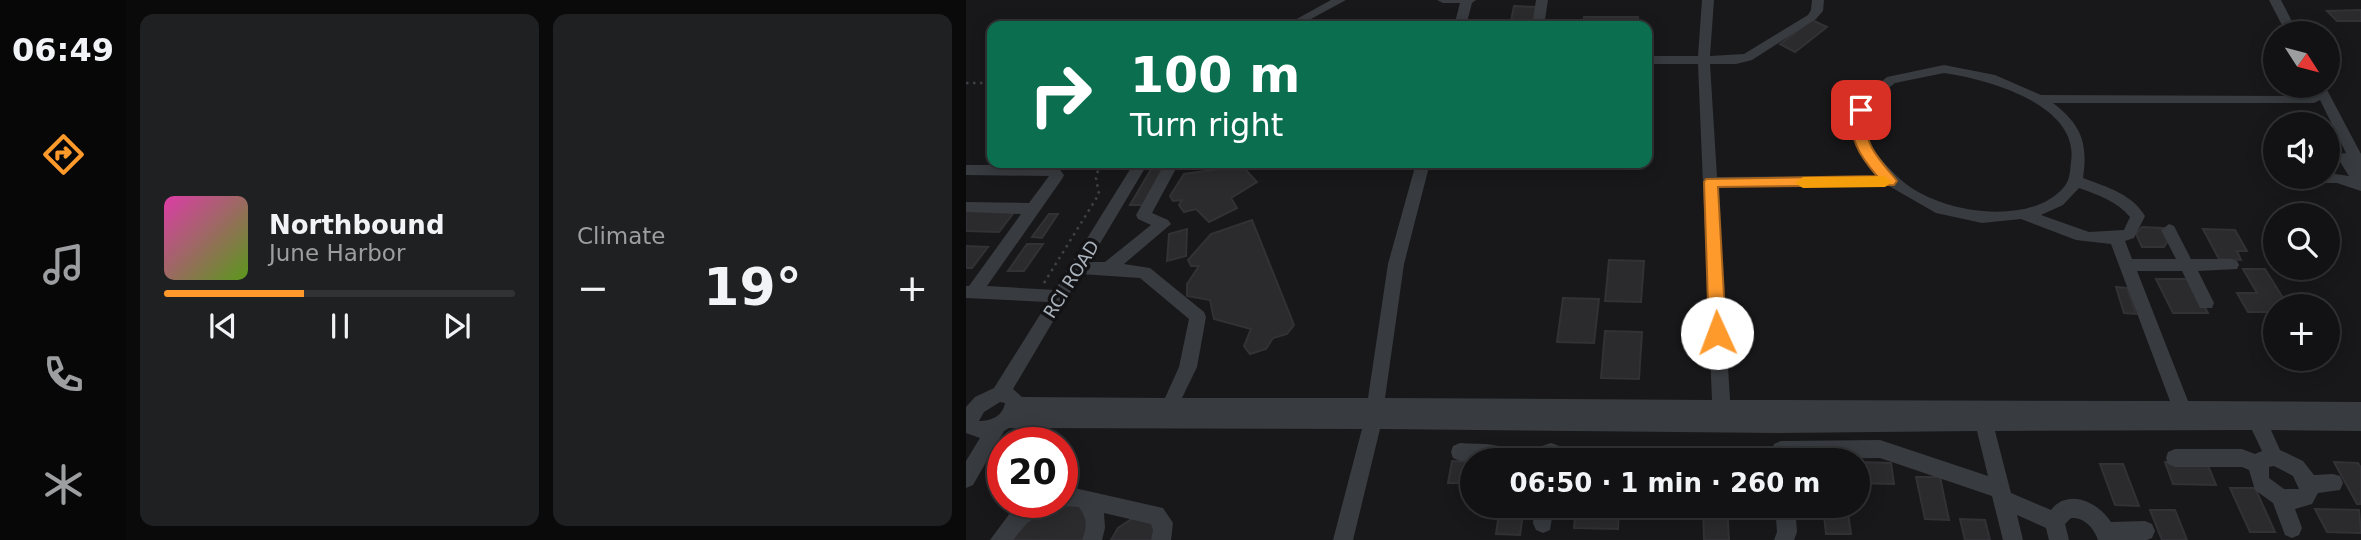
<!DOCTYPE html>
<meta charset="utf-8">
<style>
body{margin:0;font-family:"DejaVu Sans",sans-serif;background:#1f2022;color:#f1f3f6;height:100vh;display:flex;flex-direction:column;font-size:26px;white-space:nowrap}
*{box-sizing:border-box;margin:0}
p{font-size:23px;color:#9c9ea0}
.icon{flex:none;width:38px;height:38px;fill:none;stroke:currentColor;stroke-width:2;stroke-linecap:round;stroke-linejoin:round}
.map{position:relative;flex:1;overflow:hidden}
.sheet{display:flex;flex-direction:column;gap:14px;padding:14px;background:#0a0a0b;width:840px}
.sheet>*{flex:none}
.banner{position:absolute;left:21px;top:21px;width:665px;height:147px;border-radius:14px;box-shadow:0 4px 18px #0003,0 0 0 2px #313234;background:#0b6e4f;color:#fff;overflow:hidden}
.needle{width:46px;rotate:126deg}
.buttons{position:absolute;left:1297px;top:21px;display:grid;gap:14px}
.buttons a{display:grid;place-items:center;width:77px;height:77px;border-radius:50%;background:#121214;box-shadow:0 4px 18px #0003,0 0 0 2px #313234;font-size:35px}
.speed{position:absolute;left:21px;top:427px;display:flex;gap:14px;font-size:35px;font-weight:700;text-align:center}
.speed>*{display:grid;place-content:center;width:91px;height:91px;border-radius:50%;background:#121214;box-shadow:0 4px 18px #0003,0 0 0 2px #313234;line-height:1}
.speed .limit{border:10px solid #d22;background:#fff;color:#111}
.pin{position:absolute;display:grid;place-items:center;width:60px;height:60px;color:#fff;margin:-30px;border-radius:14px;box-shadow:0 4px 10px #0006}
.me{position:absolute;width:77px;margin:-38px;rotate:358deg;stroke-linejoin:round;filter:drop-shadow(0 0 5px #0008)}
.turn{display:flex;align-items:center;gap:24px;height:147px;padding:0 28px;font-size:32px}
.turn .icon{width:91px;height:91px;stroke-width:2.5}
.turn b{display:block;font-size:49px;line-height:60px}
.big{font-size:52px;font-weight:600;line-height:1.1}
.sheet .card{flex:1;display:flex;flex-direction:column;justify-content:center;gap:10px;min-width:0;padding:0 24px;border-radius:14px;background:#1f2022}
.song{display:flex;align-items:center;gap:21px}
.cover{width:84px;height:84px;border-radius:10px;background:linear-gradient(135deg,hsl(320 70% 55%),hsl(90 70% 35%))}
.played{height:7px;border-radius:4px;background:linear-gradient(90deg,#fe992c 40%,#313234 40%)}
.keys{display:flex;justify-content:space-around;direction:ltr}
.heat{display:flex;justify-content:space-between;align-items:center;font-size:38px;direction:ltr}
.sheet .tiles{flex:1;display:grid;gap:14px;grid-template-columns:repeat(2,1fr)}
.trip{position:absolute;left:494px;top:448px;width:410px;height:70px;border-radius:35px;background:#121214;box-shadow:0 4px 18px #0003,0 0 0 2px #313234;font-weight:600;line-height:70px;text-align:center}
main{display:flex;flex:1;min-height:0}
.menu{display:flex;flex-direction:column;width:126px;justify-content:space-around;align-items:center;background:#070708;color:#9c9ea0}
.menu .icon{width:49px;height:49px}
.menu .current{color:#fe992c}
.menu b{font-size:32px;color:#f1f3f6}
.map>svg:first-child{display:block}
</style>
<main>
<nav class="menu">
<b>06:49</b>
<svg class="icon current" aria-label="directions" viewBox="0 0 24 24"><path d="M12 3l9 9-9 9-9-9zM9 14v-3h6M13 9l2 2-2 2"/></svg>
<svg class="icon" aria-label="music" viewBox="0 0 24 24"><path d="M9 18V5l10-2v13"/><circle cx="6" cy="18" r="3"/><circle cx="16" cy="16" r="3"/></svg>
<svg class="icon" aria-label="phone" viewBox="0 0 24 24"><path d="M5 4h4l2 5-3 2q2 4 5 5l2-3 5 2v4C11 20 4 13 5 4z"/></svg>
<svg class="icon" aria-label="climate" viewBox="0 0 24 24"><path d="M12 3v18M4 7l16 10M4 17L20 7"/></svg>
</nav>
<section class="sheet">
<div class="tiles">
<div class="card">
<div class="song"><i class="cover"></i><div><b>Northbound</b><p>June Harbor</p></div></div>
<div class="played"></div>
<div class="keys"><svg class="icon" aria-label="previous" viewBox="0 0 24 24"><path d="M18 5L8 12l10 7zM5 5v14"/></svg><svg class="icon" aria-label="pause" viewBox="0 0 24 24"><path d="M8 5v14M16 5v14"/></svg><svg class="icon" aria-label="next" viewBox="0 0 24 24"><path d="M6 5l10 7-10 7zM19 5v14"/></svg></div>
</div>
<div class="card"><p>Climate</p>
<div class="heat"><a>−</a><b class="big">19°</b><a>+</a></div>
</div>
</div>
</section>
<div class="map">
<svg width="1395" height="540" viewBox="0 0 1395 540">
<rect width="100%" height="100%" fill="#18181a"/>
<path fill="#2b2b2e" stroke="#323236" stroke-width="2" d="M548 6 573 7 569 26H544Z
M1395 10V21H1371L1361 11Z
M618 17H672L671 26H617Z
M846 20 861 27 829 52 814 44Z
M187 166H201L179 205H164Z
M276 166 291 182 265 198 271 208 243 222 230 209 218 212 213 205 216 200 207 201 204 196 218 174Z
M1309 167V177H1330L1327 179 1330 184 1311 179 1304 170Z
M0 210 49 211 33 232 0 231Z
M83 214H92L76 238 66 237Z
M286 220 328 325 321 334 307 338 300 349 284 354 278 346 285 329 248 319 244 300 221 296V284L233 266H225L222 260 245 234Z
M1176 227 1197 228 1202 241 1198 247H1176L1170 234Z
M221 229 220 256 201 261 203 234Z
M1237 229 1269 230 1281 251H1271L1275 260 1253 259Z
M61 244H77L58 271H42Z
M0 246 22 247 6 268H0Z
M643 260 678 261 675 302 639 301Z
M1277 269H1299L1322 306H1309V312H1282L1271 293H1291Z
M1190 279H1223L1242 313H1207Z
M1150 287 1161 288 1170 314 1158 313Z
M597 298 633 299 628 343 591 342Z
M639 331 676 332 673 379 635 378Z
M486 461 506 462V483H482Z
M891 462 925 463 928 484 891 483Z
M1199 462 1241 463 1250 485 1207 484Z
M1368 462 1392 463 1395 468V504H1391Z
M1134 464H1157L1173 506 1149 505Z
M950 477H974L983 520 959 519Z
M1264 488H1289L1309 532H1284Z
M103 502 113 506 123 523 118 540H41L76 508Z
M534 506H558L554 535 530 534Z
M610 506H653L652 529 608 528Z
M737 506H761L763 540H738Z
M857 506H881L885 534H860Z
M1349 509 1393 510 1395 533 1361 532Z
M1184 510H1209L1221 540H1196Z
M167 518 187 519 190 540H145L152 528Z
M994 519 1019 520 1024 540H999Z"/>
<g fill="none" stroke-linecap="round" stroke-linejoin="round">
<path stroke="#3e4246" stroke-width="2.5" stroke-dasharray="2.5 4.5" stroke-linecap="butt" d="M0 83H26
M78 283 133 194 130 178 134 163"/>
<path fill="#383b3f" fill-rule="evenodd" d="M365 0H380L332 26H318Z
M471 0H510L506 3 500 26H488L494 3H477Z
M570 0H582L578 26H566Z
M736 0H748L744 56 778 54 842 15 845 10 846 0H858L857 11 850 19 786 60 770 64H744L751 177 914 176 898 159 886 129 892 101 921 77 978 65 1029 75 1075 95 1352 96 1347 86H1359L1395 154V191L1371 183H1341L1334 178 1362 177V173L1383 176 1371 157 1373 154 1380 153 1354 100 1348 103H1087C1116 125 1122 144 1117 178 1141 187 1166 194 1179 216L1168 238 1159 241 1166 259H1210L1195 230 1203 224 1208 226 1225 259H1265L1271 261 1273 265 1271 269 1232 271 1248 303 1246 308H1234L1216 271H1171L1222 401 1395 402V431L1305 430 1314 450 1337 461 1348 475 1367 474 1374 476 1377 483 1374 490 1352 493 1346 504 1329 509 1336 528 1333 535 1326 538 1319 535 1307 503 1289 490 1283 470 1276 467H1209L1202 464 1200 458 1202 452 1209 449H1276L1289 454 1296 451 1286 430 1029 431 1045 493 1085 510C1102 488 1132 502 1145 522L1179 521 1186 524 1189 531 1186 538 1181 540H1132C1128 528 1118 517 1105 518L1099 524 1103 540H1083L1080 528 1051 515 1057 540H1037L1026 496 914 458 815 459 808 456 806 450 808 444 815 441 914 440 1022 476 1011 431 811 433 414 429 387 540H367L396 429 43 428 38 431 7 485 0 488V461L14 438 0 433V407L9 397 28 388 82 302 0 298V286H3L55 214 0 212V202L63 203 83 176 0 175V165H86L91 166 98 175 96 179 21 286 89 290 168 163H182L123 262H139L185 225 172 219 170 215 199 163H213L186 213 202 220 205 224 158 264 184 268 238 312 240 317 231 367 216 398H402L422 264 450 163H464L438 264 419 398 746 400 732 64H681V56H732ZM978 73C1020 79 1114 104 1105 162 1104 171 1104 180 1098 187 1063 229 966 212 932 177 919 164 902 148 899 129 899 121 903 110 904 103L929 83ZM923 186 970 213 1016 223 1055 219 1110 240 1145 244 1204 401 764 400 751 187ZM1113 188C1132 195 1151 201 1164 217L1158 230 1123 232 1075 215 1097 205ZM115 274 174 278 223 319 213 367 199 398 56 397 47 389ZM34 402 39 403C37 416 25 421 13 421L18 412ZM1308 466 1327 476 1333 489H1318L1303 478V467Z
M1303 0H1315L1332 33H1320Z
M494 443C512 445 542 440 550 460L494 461 487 458 485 452 487 446Z
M585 443 605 450 612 460H557L564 450Z
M104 487 197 508 207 523 205 540H185L187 530 185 524 138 513 139 528 136 540H116C121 528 122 518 113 507L96 506 89 502H96V488Z
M58 502H86L83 509 61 523 47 540H24L47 509Z
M568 506H588L584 530 577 533 570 530 567 523Z
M809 506H829L831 532 828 540H808L811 532Z"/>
</g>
<path fill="#fe992c" stroke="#a5631d" stroke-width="2" d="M895 106 901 110C895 140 910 156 928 177L931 181 928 185 752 187 760 333 757 338H745L743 333 738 182 740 179 911 176C893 155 882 138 888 110Z"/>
<path fill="#f59e0b" d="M919 176 926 182 919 187 837 188 829 183 837 177Z"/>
<g text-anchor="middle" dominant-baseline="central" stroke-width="7" stroke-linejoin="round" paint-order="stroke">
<g font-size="18" fill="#a9b1bb" stroke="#131315">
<text transform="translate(105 279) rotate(-58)">RCI ROAD</text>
</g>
</g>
</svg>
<div class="buttons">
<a><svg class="needle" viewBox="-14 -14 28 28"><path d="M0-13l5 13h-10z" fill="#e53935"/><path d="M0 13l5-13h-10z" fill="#9c9ea0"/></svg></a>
<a><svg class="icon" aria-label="sound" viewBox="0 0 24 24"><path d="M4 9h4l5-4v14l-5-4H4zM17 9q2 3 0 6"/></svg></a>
<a><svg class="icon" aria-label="search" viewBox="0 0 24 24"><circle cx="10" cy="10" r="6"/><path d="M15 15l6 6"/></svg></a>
<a>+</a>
</div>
<div class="speed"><div class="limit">20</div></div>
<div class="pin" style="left:895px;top:110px;background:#d93025"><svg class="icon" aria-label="arrive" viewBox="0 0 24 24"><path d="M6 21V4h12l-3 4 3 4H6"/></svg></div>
<svg class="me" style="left:751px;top:333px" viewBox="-20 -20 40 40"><circle r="19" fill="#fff"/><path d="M0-13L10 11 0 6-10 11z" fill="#fe992c"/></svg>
<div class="trip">06:50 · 1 min · 260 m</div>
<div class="banner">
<div class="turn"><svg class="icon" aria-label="right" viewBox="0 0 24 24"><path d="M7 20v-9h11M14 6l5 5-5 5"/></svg><div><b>100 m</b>Turn right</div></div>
</div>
</div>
</main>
